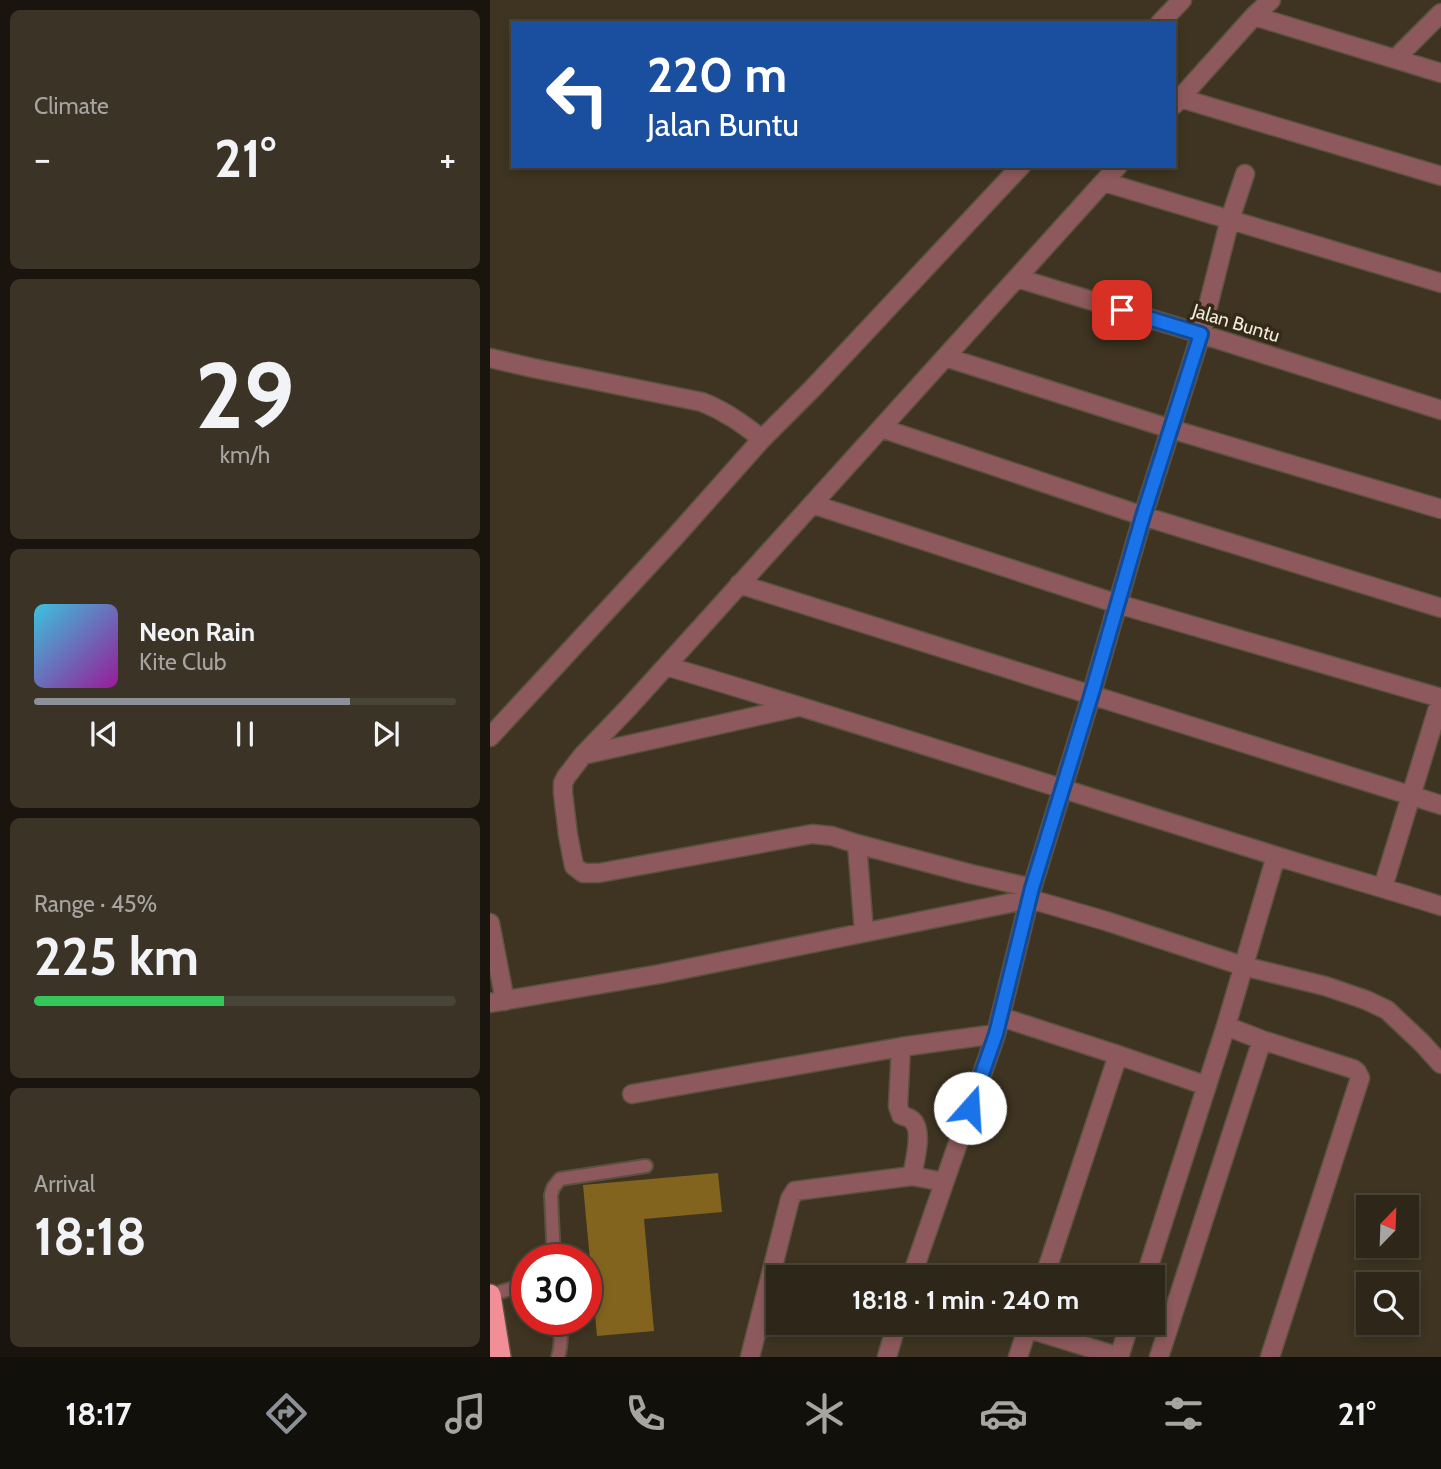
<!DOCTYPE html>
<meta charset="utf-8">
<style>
body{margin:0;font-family:Cabin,sans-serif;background:#3a3326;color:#f1f3f6;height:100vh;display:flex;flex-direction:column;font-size:26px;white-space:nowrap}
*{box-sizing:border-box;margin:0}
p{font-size:23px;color:#a7a5a2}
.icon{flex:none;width:38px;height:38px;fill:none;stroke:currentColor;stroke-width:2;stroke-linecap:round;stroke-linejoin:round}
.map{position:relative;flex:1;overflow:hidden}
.panel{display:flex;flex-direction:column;gap:10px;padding:10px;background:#19150e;width:490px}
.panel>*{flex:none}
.hud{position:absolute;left:21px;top:21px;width:665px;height:147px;border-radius:0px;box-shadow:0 4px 10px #0003,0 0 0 2px #494438;background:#1a4fa0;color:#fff;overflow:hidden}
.needle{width:46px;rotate:23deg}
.buttons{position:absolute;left:866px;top:1195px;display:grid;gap:14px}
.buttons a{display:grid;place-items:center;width:63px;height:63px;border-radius:0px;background:#2e2719;box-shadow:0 4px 10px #0003,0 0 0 2px #494438;font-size:35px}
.speed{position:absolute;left:21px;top:1244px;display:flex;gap:14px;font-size:35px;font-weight:700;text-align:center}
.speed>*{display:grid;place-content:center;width:91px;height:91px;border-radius:50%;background:#2e2719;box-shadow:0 4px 10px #0003,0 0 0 2px #494438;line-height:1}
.speed .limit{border:10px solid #d22;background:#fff;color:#111}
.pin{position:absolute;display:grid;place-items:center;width:60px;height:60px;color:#fff;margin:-30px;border-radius:14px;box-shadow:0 4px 10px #0006}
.me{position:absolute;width:77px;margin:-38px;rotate:19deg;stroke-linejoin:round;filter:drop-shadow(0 0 5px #0008)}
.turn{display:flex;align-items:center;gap:24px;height:147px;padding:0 21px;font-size:32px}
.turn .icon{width:91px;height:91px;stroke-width:2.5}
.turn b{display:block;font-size:49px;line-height:60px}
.big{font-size:52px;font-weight:800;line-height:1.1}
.panel .card{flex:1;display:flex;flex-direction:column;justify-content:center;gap:10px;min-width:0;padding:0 24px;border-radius:10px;background:#3a3326}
.panel .dial{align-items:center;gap:0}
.dial b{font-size:91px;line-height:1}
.song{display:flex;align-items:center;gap:21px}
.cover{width:84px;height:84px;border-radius:10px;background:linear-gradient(135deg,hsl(190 70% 55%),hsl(300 70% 35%))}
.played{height:7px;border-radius:4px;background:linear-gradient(90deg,#8c9099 75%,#494438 75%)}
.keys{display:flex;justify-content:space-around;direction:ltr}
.heat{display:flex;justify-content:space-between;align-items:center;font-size:38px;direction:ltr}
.charge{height:10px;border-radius:5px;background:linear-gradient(90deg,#34c759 45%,#494438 0)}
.trip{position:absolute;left:276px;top:1265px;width:399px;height:70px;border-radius:0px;background:#2e2719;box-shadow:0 4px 10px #0003,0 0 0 2px #494438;font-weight:800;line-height:70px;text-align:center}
.tab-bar{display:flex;height:112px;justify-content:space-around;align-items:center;background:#12100a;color:#a7a5a2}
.tab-bar .icon{width:49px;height:49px}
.tab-bar .selected{color:#8c9099}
.tab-bar b{font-size:32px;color:#f1f3f6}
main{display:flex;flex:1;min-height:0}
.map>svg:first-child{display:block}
</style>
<main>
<section class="panel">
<div class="card"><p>Climate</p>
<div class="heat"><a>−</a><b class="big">21°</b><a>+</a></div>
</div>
<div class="card dial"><b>29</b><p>km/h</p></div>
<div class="card">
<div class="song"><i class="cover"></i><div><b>Neon Rain</b><p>Kite Club</p></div></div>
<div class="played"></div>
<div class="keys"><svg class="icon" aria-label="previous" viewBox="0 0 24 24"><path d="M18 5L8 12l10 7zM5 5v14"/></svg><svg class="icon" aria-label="pause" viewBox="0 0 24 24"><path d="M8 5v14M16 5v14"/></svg><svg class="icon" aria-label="next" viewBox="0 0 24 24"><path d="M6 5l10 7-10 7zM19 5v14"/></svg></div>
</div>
<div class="card"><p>Range · 45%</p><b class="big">225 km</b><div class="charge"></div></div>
<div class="card"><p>Arrival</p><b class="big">18:18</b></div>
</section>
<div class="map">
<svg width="951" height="1357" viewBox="0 0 951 1357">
<rect width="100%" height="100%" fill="#3e3421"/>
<path fill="#83641f" d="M228 1173 232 1212 154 1219 164 1331 107 1336 93 1185Z"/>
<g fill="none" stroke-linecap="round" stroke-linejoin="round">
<defs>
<path id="lane" d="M64 1260 61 1195 63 1188 70 1179 156 1166
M0 1295 37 1284
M68 1357C72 1345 71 1332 70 1320"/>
<path id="street" d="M764 16 951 73
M670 23 692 0
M905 59 951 13
M690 98 951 176
M684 105 764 16 781 0
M614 182 951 283
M527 278 711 334 951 410
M455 357 681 429 951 509
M0 358 43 368 212 402C235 411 253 424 272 439
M391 428 653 516 951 608
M322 504 628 604 951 698
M249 584 951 805
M176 666C379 726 581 792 783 855 839 873 895 888 951 906
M308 707 93 755 76 777 73 783V793L78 835 84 866 93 873H109L322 834 342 836 367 844 374 932
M0 737 184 538 272 439 323 388 531 166
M93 755 139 707 628 166
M367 844 481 874 542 888
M893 887 951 698
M0 923 15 1001
M0 1003 170 974 540 899 616 921 753 966 835 986 876 1000 897 1010 932 1043 951 1064
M511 1017 628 1055 717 1086
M736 1026 772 1040 863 1069 867 1072 870 1078 780 1357
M411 1047 408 1106 411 1115C414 1116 420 1118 422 1120 434 1130 424 1164 422 1176
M142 1094 411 1047 506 1034
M421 1278 506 1034 542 888 601 696 653 516 711 334 740 219 755 174
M554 1278 628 1055
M655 1278 736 1026 786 856
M520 1323 630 1357
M260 1357 300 1199 305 1191 422 1176 454 1182
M397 1357 407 1323
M528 1357 539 1323
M629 1357 640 1323
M669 1357 772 1040"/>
<path id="highway" d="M0 1295 10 1357"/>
</defs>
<use href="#lane" stroke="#5b513f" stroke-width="16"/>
<use href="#street" stroke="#5b513f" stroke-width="21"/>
<use href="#highway" stroke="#5b513f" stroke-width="24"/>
<use href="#lane" stroke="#8d595c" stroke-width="12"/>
<use href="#street" stroke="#8d595c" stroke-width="18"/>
<use href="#highway" stroke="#f28e96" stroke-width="21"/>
</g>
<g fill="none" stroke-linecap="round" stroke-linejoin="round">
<defs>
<path id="route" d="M480 1108 506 1034 542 888 601 696 653 516 711 334 632 310"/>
</defs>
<use href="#route" stroke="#114b97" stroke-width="18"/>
<use href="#route" stroke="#1a73e8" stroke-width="12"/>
</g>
<g text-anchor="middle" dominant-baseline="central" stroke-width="7" stroke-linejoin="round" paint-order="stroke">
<g font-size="19" fill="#f1ebdf" stroke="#342a17">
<text transform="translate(746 323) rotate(17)">Jalan Buntu</text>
</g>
</g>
</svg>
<div class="buttons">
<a><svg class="needle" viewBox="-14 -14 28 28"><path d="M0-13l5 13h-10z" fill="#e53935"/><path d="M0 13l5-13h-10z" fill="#a7a5a2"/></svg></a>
<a><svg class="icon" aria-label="search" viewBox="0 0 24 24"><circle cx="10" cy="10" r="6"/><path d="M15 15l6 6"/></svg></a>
</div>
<div class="speed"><div class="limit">30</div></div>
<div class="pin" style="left:632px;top:310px;background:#d93025"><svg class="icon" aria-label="arrive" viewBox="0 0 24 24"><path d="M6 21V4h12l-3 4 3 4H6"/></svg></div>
<svg class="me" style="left:480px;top:1108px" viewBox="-20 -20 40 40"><circle r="19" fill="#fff"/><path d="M0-13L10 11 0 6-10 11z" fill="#1a73e8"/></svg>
<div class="trip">18:18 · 1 min · 240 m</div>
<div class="hud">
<div class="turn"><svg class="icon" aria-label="left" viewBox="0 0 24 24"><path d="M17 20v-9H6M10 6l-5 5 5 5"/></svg><div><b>220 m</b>Jalan Buntu</div></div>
</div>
</div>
</main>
<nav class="tab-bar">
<b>18:17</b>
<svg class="icon selected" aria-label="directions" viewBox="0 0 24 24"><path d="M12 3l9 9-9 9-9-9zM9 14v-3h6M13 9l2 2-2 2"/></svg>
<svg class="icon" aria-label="music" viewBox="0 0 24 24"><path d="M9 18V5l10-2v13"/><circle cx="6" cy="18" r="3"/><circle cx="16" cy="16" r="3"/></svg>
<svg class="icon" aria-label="phone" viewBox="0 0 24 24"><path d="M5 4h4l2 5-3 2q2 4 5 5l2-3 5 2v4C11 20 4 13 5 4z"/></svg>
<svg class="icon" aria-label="climate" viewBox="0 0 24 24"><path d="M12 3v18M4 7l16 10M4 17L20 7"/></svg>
<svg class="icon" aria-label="car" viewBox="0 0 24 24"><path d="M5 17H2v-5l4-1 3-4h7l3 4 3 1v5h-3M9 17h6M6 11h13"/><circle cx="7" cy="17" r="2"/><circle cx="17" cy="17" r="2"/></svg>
<svg class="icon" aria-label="filters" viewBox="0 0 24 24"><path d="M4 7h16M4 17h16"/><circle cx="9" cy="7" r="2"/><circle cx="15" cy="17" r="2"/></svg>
<b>21°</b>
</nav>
